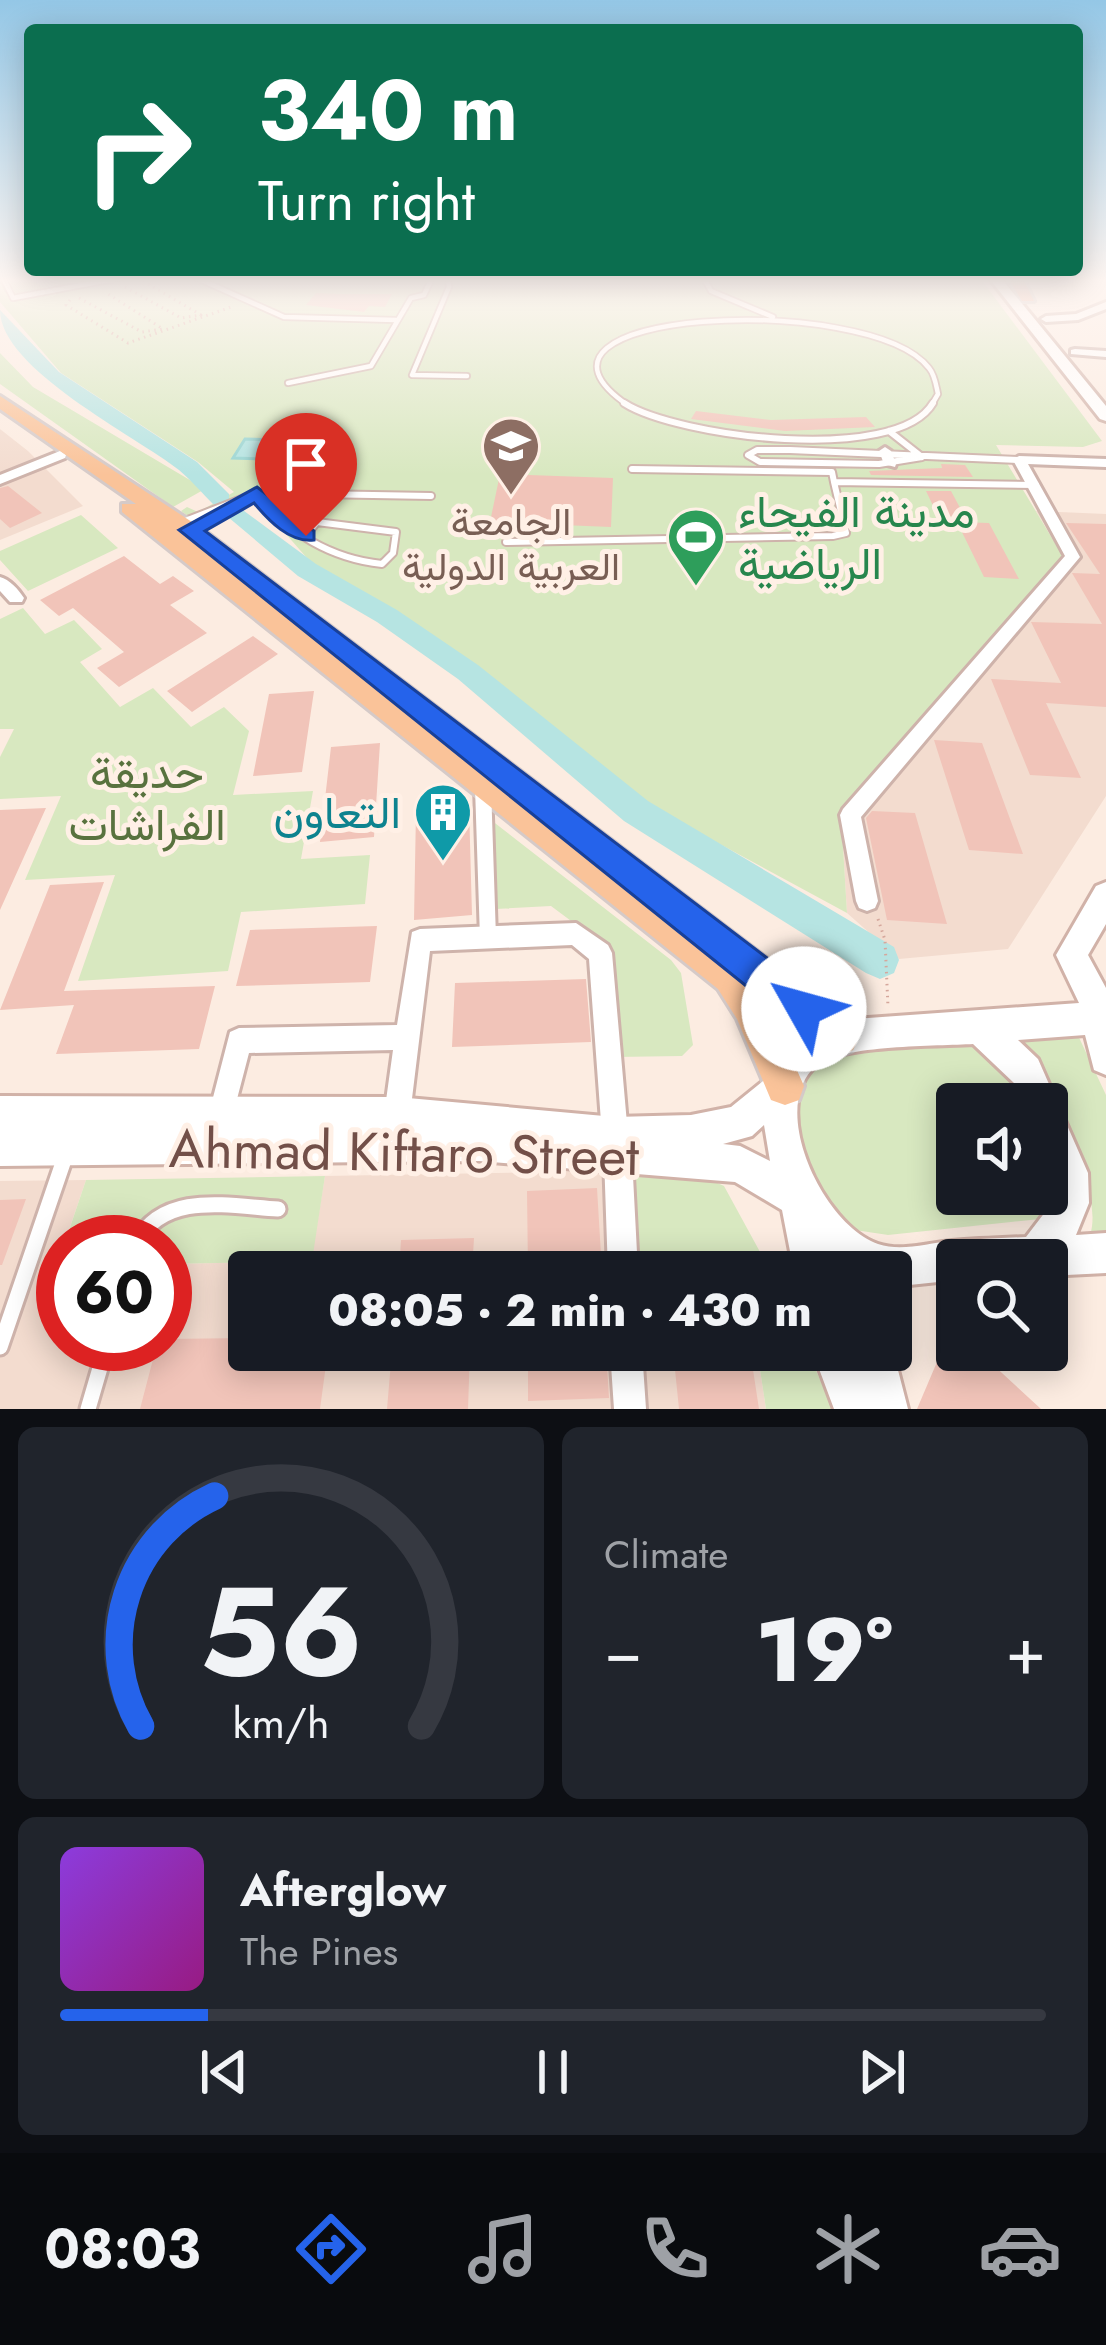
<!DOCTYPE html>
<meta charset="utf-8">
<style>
body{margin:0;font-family:Jost,Vazirmatn,sans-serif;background:#20242c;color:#f1f3f6;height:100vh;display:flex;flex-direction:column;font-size:45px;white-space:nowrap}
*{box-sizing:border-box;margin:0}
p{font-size:39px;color:#9ea1a6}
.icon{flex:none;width:66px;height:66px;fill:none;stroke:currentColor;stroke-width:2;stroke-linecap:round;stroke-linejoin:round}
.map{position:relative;height:1409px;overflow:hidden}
.sheet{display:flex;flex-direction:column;gap:18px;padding:18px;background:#0d0f14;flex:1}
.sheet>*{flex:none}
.banner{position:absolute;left:24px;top:24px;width:1059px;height:252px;border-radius:12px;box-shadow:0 6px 30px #0003;background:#0b6e4f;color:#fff;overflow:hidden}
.tools{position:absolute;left:936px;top:1083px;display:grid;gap:24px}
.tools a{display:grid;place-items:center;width:132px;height:132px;border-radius:12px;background:#171b24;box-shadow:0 6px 30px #0003;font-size:60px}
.speed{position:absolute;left:36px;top:1215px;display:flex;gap:24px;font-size:60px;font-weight:700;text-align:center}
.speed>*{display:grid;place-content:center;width:156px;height:156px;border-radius:50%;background:#171b24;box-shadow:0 6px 30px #0003;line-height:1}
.speed .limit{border:18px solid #d22;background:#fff;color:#111}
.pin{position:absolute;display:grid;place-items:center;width:102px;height:102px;color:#fff;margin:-123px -51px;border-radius:50% 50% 50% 0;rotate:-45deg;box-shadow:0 0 12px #0007}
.pin .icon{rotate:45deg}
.me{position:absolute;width:132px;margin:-66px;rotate:308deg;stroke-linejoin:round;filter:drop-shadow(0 0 9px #0008)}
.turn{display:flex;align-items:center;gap:42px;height:252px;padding:0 36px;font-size:54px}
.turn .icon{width:156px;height:156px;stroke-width:2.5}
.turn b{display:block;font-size:84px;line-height:102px}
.big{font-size:90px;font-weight:800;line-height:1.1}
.sheet .card{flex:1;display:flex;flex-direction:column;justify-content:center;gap:18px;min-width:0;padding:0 42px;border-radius:18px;background:#20242c}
.sheet .dial{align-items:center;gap:0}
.dial svg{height:312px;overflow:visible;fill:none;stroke:#363941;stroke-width:7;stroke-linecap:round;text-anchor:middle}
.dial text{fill:#f1f3f6;stroke:none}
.song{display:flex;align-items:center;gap:36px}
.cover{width:144px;height:144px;border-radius:18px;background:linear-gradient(135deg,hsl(270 70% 55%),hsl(310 70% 35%))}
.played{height:12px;border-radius:6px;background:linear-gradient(90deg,#2563eb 15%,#363941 15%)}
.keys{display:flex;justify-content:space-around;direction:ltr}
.heat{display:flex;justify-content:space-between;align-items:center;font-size:66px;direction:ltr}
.sheet .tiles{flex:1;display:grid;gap:18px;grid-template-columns:1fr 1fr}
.card:last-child{grid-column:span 2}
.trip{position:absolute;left:228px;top:1251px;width:684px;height:120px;border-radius:12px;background:#171b24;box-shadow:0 6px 30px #0003;font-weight:800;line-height:120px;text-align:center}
.menu{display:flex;height:192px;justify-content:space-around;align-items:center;background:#090b0e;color:#9ea1a6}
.menu .icon{width:84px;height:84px}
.menu .selected{color:#2563eb}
.menu b{font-size:54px;color:#f1f3f6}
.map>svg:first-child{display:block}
</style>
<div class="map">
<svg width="1106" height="1409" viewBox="0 0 1106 1409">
<rect width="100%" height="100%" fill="#fcece1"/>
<path fill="#f3dccf" d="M0 429 28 451 83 506 0 540Z
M1036 511 1106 514V796L1008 949 899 959 847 913 841 813 1064 558Z
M604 1171 612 1272H249V1350H757L766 1409H0V1181L86 1180 57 1265 63 1266V1344H165V1264L311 1261 325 1176Z"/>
<path fill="#d8e8c0" d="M0 278H980L1102 441 1083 447 996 445 1064 558 841 813 847 913 644 803 476 666 394 611 314 566 256 500 204 528 181 511 187 507 198 512 234 492 198 462 61 373 0 302Z
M0 353 33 387 205 489 173 507 0 384Z
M81 515 118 548 28 591 0 560V551Z
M23 608 45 634 74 620 102 649 80 662 120 707 153 688 191 727 224 707 249 731 233 795 313 791 301 859 370 855 365 904 241 912 228 971 78 981 115 875 25 880 61 796 0 799V757L14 729H0V619Z
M491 820 671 960 681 973 693 1045 682 1056 615 1057 606 947 551 906 496 909Z
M1075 1029 1106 1095V1234L1090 1235C1106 1189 1043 1066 1010 1031Z
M986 1044 1032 1104H957V1194H1047V1141L1058 1167 1050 1218 888 1235 855 1230 842 1221 809 1176 791 1101 822 1048Z
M689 1170 724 1186 771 1272H612L604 1171Z
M325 1176 312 1261 165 1264V1242H65L86 1180Z
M757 1350H807L833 1409H766Z"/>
<path fill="#b6e4e2" stroke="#9cd6d3" stroke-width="3" d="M245 439 330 441 321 461 233 458Z"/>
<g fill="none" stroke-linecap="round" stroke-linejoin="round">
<path fill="#b6e4e2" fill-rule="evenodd" d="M0 310 59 372 197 462 229 494V504H213C202 493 191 480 179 470 136 436 0 369 0 310Z
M236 505 316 564 397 610 478 665 648 801 894 947 899 960 894 973 880 979 866 973 624 821 458 679 377 622 298 576 228 517 224 512Z"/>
</g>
<path fill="#f1c4b9" d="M316 293 341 294H392L385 307 369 306 364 312 306 305Z
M696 411 771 420 866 417 875 427 785 431 691 419Z
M941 464 965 465 973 477 871 475 869 471 942 468Z
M500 474 613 478 611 527 490 522Z
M8 486 42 513 10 528 0 519V488Z
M926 491H951L965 517 938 516Z
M957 522 989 523 1019 579 984 577Z
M1066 523 1106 524V707L1046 703 1081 778 1030 775 991 679 1061 683 1031 622 1102 624 1072 573 1100 574Z
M124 556 160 584 173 576 194 591 170 605 207 633 119 687 97 668 124 652 73 608 59 616 40 600Z
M253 636 278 654 192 712 167 691Z
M314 691 302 772 253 776 269 694Z
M934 740 982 743 1023 854 969 850Z
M380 743 374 837 320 842 331 747Z
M469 806 472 915 414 920 416 811Z
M46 808 0 910V810Z
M872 811 915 813 947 924 887 920 866 818Z
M104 882 64 991 215 986 199 1049 56 1054 74 1005 0 1010 50 885Z
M377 926 370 982 236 986 250 930Z
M586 979 591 1042 452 1047 455 983Z
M597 1188 602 1272H528L527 1191Z
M26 1199 2 1265H0V1200Z
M474 1238 472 1272H399L401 1240Z
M957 1315V1350H977L1041 1409H917Z
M249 1338V1350H328L320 1409H140L157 1344H165V1339Z
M392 1350H470L468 1409H387Z
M528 1350H606L609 1398 528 1401Z
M673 1350H750L759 1409H679Z"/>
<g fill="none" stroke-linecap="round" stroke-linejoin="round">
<defs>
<path id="service-far2" d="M3 278 13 298 119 278
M197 278 284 317 396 320
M448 278 449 287 412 375 467 376
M704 278 711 291 773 317
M288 383 371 366 411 298 424 295 432 278
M629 406C485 309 869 291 929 368 935 375 936 385 938 394L931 406"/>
<path id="service-far1" d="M624 403C677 437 897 465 933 403
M889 431 922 457
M922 457 879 464 760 462 748 455 757 450H790L1019 460
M632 469 832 472 834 482 1036 485
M257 493C286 533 333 559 382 564L393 553 396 532 317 522 306 535
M180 523 257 493 431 496
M190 531 227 510
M506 542 833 536 846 533 834 482"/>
<path id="service" d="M137 1242C164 1191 229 1206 278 1209
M0 1347 66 1154
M88 1409 107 1344"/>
<path id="pedestrian" d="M483 787 488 938"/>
<path id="minor" d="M1106 302V309L1078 320 1046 322 1041 319 1046 316 1076 314Z
M1075 349 1106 351V357L1071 354V350Z
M885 447 891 451 896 464 895 467 884 464 879 451Z
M60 451 66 455 65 458 0 484V475Z
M1019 456 1106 459V467L1028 464 1080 557 861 817 878 901 875 908 867 911 859 908 856 901 840 815 843 809 1065 556 1013 460Z
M0 577C9 579 19 590 24 598L22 602H10L0 591Z
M576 923 608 945 612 953 628 1135 623 1145 628 1147 632 1157 638 1272H608L604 1157 610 1147 605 1145 602 1135 589 959 572 945 430 951 410 1115 406 1124 397 1128 388 1124 384 1115 393 1050 249 1053 231 1122 222 1126 213 1122 209 1113 230 1032 239 1028 397 1025 412 932 420 929Z
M610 1350H642L646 1409H614Z"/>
<path id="secondary" d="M989 278H1001L1106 406V421L1100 419Z
M1106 882V924L1088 955 1106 988V1075L1094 1070 1085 1035 1018 1040 1038 1059 1088 1173 1089 1203 1076 1235 1106 1233V1273L1047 1276V1260H957V1280L900 1286H891V1272H851L831 1260 834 1272H794L782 1210 735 1182 479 1161 0 1166V1096L397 1097 615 1117 691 1115 731 1107 773 1073 791 1043 840 1020 1079 1003 1056 955 1096 886ZM973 1044 1014 1083 1024 1104H1047L1052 1203 1026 1237C1001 1238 976 1239 952 1241 927 1243 902 1252 878 1244 824 1226 766 1107 817 1065 841 1045 938 1046 973 1044ZM764 1125 770 1161 740 1146 723 1144 752 1136Z
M891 1343 908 1409H834L812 1350H891Z"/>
<path id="primary" d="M0 396 198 526 853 1024 859 1037 853 1050 840 1056 767 1003 804 1086 799 1100 785 1105 771 1100 737 1019 718 989 122 512V504H136L0 409Z"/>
<path id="trunk" d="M1008 278H1023L1034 301H1022Z"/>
</defs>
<use href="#service-far2" stroke="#ceb3ab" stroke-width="8"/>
<use href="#service-far1" stroke="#ceb3ab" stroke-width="10"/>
<use href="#service" stroke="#ceb3ab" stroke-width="21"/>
<use href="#pedestrian" stroke="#ceb3ab" stroke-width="22"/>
<use href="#minor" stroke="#ceb3ab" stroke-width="6"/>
<use href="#secondary" stroke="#d1b2a8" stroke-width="6"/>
<use href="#primary" stroke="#d5cac8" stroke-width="6"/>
<use href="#trunk" stroke="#d5cac8" stroke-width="6"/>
<path stroke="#d5a79c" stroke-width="3" stroke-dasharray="1.5 4.5" stroke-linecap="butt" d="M125 287 181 318 201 315 138 278
M79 298 142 332 163 329 105 292
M70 300 66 305 128 343 234 306
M878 919 885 940 888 1007"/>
<use href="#service-far2" stroke="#fff" stroke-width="4.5"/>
<use href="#service-far1" stroke="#fff" stroke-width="6"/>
<use href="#service" stroke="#fff" stroke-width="15"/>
<use href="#pedestrian" stroke="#fff" stroke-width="16"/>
<use href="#minor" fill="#fff" fill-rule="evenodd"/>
<use href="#secondary" fill="#fff" fill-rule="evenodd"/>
<use href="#primary" fill="#fac399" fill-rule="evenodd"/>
<use href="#trunk" fill="#f8b098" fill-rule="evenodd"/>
</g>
<linearGradient id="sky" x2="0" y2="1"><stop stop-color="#94c7e6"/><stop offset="0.59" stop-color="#fef6f2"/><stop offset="1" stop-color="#fef6f2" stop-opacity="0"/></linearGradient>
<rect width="1106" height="475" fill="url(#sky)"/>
<path fill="#2563eb" stroke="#184099" stroke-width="3" d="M257 487 314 531V540C290 543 269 521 254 503L205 531 817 996 822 1009 817 1022 804 1028 791 1022 179 530Z"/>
<defs>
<symbol id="university-pin" viewBox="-11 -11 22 30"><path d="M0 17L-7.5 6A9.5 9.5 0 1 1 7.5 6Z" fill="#8d6e63" stroke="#fff0e6"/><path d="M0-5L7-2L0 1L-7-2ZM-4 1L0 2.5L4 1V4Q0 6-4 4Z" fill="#fff"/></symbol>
<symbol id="stadium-pin" viewBox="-11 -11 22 30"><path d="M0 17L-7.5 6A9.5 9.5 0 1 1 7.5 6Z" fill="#2e9e5b" stroke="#fff0e6"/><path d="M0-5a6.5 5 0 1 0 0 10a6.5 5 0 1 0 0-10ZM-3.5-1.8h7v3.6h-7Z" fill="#fff"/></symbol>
<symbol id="building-pin" viewBox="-11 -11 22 30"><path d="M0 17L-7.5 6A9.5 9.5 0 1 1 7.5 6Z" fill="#0f9aa8" stroke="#fff0e6"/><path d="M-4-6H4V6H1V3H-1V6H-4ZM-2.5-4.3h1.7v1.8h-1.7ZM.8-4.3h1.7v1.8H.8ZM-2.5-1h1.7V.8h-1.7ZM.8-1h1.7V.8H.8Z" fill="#fff"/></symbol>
</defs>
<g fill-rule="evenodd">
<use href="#university-pin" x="478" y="413" width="66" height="90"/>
<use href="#stadium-pin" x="663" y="504" width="66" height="90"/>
<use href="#building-pin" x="410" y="779" width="66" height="90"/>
</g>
<g text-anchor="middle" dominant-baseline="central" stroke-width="10" stroke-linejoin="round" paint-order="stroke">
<g font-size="39" fill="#785e54" stroke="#fff0e6">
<text x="511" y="521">الجامعة<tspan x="511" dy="45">العربية الدولية</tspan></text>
</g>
<g font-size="45" fill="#27864d" stroke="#fff0e6" text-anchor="start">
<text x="738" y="511">مدينة الفيحاء<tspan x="738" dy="52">الرياضية</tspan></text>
</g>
<g font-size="45" fill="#58723e" stroke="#fff0e6">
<text x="147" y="772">حديقة<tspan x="147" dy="52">الفراشات</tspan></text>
</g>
<g font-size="45" fill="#0d838f" stroke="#fff0e6" text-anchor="end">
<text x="401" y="812">التعاون</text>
</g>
<g font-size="54" fill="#724f48" stroke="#fff0e6">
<text transform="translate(404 1152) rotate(1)">Ahmad Kiftaro Street</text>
</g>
</g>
</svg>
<div class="tools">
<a><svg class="icon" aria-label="sound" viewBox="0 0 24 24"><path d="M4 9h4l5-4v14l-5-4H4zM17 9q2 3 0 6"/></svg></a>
<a><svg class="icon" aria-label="search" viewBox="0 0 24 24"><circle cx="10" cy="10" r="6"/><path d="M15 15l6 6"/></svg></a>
</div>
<div class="speed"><div class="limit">60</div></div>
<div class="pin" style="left:306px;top:536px;background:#d93025"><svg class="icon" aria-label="arrive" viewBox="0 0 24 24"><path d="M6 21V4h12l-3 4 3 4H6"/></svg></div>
<svg class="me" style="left:804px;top:1009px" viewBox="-20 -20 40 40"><circle r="19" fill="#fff"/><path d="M0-13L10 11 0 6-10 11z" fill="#2563eb"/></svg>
<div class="trip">08:05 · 2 min · 430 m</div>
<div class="banner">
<div class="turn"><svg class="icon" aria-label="right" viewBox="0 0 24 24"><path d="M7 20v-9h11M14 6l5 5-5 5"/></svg><div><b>340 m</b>Turn right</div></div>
</div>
</div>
<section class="sheet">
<div class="tiles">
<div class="card dial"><svg viewBox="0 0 100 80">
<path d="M14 69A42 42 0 1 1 86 69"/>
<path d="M14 69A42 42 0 0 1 33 10" stroke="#2563eb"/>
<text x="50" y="56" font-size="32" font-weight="700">56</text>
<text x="50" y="72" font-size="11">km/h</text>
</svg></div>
<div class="card"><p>Climate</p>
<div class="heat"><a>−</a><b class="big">19°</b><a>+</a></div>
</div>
<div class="card">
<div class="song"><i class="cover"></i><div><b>Afterglow</b><p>The Pines</p></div></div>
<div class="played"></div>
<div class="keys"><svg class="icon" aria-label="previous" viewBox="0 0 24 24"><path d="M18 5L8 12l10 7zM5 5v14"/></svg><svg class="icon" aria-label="pause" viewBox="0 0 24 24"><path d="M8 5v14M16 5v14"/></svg><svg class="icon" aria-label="next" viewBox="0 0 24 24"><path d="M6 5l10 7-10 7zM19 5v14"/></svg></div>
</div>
</div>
</section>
<nav class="menu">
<b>08:03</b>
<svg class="icon selected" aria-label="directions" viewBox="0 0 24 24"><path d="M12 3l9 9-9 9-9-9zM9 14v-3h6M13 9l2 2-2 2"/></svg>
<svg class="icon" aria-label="music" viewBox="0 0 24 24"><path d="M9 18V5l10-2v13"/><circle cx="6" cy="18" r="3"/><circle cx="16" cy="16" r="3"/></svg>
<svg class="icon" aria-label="phone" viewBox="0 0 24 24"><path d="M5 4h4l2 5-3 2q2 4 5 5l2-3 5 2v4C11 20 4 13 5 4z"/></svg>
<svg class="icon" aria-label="climate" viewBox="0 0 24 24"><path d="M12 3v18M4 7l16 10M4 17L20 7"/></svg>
<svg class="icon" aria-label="car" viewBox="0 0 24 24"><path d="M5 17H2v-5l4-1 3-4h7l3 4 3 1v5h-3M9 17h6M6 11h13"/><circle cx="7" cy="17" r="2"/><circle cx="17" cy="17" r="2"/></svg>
</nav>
